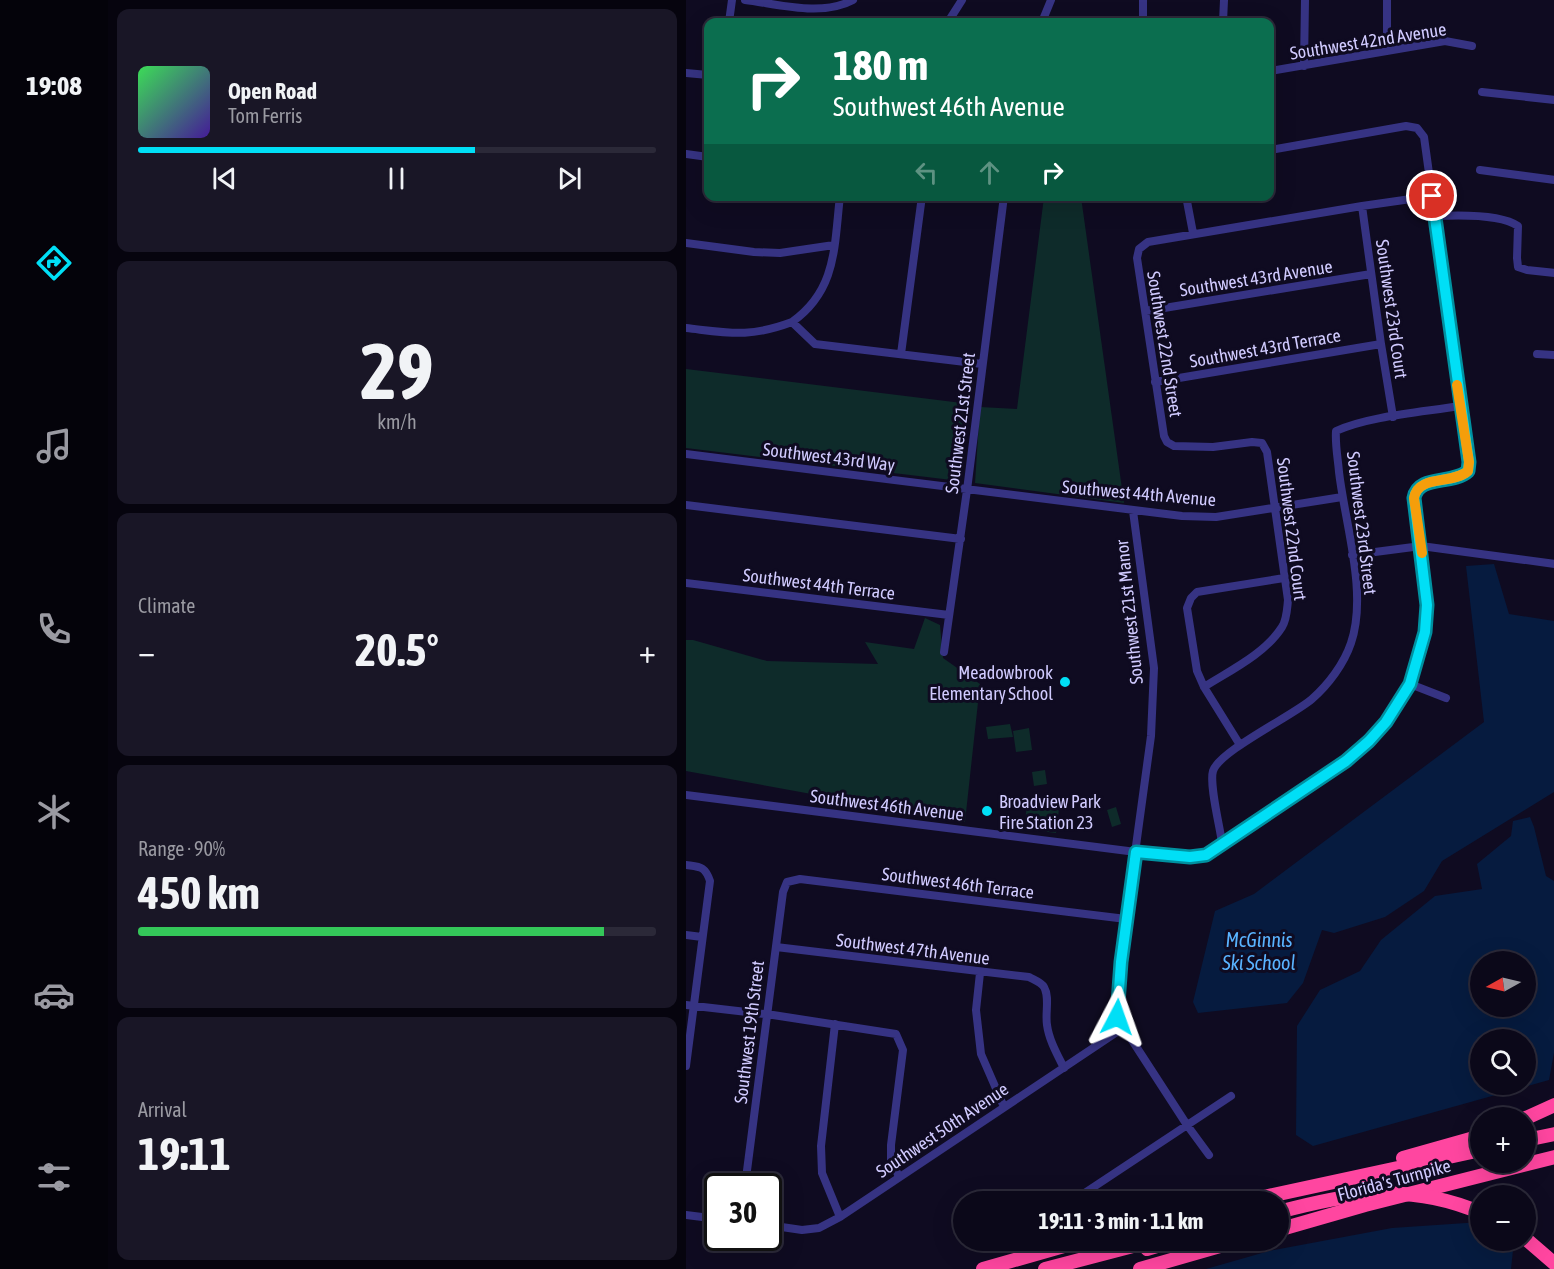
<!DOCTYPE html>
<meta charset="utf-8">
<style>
body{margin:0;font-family:"Asap Condensed",sans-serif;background:#191626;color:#f1f3f6;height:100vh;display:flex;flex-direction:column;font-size:22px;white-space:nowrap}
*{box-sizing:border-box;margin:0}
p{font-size:20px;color:#9a9aa2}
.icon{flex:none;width:33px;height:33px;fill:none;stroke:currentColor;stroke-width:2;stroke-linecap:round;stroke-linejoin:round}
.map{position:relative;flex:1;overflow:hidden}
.side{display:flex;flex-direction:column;gap:9px;padding:9px;background:#06040e;width:578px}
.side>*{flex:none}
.guide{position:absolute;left:18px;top:18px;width:570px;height:183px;border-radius:12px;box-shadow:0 6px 24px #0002,0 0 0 2px #2b2938;background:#0b6e4f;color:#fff;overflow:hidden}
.needle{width:39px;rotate:262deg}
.buttons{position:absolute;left:784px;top:951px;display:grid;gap:12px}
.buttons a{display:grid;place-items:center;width:66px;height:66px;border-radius:50%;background:#0b0819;box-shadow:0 6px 24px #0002,0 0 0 2px #2b2938;font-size:30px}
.speed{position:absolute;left:18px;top:1173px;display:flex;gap:12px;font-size:30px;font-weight:700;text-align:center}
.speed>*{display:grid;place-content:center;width:78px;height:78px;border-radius:50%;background:#0b0819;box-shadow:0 6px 24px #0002,0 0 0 2px #2b2938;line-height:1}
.speed .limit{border:3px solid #111;border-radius:9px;background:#fff;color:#111}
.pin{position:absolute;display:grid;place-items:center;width:51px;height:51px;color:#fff;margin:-26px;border:3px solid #fff;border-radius:50%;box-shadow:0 2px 6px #0007}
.me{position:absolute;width:66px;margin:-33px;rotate:4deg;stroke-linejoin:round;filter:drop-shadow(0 0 4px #0008)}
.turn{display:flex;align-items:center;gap:21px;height:126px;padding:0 30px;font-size:27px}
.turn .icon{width:78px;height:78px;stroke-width:2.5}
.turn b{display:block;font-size:42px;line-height:51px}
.lanes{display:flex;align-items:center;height:57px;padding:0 30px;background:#0003;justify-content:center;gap:30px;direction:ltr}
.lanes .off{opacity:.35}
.big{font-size:45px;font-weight:700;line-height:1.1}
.side .card{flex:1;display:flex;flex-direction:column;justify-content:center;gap:9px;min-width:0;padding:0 21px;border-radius:12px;background:#191626}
.side .dial{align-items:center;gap:0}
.dial b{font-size:78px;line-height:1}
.song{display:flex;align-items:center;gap:18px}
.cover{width:72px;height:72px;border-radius:9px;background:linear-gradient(135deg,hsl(130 70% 55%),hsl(260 70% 35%))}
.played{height:6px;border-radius:3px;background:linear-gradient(90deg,#00dff6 65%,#2b2938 65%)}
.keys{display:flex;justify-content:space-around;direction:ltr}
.heat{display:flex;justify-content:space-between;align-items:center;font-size:33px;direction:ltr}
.charge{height:9px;border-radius:4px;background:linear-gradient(90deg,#34c759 90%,#2b2938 0)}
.trip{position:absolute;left:267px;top:1191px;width:336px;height:60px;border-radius:30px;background:#0b0819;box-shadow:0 6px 24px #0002,0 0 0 2px #2b2938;font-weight:700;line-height:60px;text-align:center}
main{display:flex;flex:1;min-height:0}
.dock{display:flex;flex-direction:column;width:108px;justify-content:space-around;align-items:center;background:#04030a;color:#9a9aa2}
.dock .icon{width:42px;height:42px}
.dock .selected{color:#00dff6}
.dock b{font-size:27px;color:#f1f3f6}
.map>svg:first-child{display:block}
</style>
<main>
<nav class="dock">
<b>19:08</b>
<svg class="icon selected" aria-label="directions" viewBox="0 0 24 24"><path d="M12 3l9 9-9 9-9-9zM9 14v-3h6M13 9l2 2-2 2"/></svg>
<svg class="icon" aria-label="music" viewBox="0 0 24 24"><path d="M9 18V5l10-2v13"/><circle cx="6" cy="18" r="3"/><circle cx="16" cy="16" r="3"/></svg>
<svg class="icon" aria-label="phone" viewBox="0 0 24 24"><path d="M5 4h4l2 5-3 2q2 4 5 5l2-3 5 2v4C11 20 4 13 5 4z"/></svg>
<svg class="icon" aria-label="climate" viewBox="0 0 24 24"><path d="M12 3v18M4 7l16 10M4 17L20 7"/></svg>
<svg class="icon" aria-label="car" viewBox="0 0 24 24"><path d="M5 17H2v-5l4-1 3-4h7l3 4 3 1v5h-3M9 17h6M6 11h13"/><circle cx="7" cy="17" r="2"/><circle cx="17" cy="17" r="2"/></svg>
<svg class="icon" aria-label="filters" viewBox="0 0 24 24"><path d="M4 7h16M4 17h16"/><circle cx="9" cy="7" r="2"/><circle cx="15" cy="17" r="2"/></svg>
</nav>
<section class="side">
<div class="card">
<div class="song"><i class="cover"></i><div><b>Open Road</b><p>Tom Ferris</p></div></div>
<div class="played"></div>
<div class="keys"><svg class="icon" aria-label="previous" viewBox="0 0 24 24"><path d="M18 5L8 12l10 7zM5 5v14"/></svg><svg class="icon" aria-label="pause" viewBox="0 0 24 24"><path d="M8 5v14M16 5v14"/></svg><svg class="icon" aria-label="next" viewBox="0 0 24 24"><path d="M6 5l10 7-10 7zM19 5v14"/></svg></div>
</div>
<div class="card dial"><b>29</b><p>km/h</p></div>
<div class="card"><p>Climate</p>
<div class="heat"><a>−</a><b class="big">20.5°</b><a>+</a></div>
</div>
<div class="card"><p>Range · 90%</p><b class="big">450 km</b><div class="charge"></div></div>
<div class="card"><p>Arrival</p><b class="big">19:11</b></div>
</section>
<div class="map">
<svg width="869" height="1269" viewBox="0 0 869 1269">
<rect width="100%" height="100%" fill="#0f0b21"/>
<path fill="#0e2b2a" d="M358 197H395L438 503 289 483 294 407 331 409Z
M0 369 284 404 274 481 0 448Z
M239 618 254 625 257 658 294 684 279 822 0 771V640H7L81 661 192 664 179 642 228 649Z
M324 724 327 737 302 739 300 727Z
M343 728 346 750 330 752 327 731Z
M359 770 361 784 348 786 346 772Z
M342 797 374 801 370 833 338 829Z
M430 807 435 824 426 827 421 810Z"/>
<path fill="#061b3f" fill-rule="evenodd" d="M808 564 823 614 868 621V792L756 861 738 891 699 917 648 933 636 930 617 983 601 1003 512 1013 507 1002 529 911 568 894 798 722 780 566Z
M844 817 848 827 860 876 868 881 869 1047 863 1080 627 1146 610 1135 611 1026 634 990 674 971 695 940 749 896 796 889 791 864 825 836 827 821ZM795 962H840V1006H795ZM795 1040H840V1084H795Z
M795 1222V1240L828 1241 825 1269H520L583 1251 706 1228Z"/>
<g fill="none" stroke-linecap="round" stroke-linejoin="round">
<path stroke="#363383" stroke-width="8" d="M59 0C92 4 136 17 167 0
M457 0V22
M43 22 46 0
M262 22 276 0
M356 22 365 0
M537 22 538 0
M701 51V0
M618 66 619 0
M584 71 759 41 786 46
M0 73 22 75
M796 92 869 100
M0 154 22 157
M794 170 869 180
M500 196 507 233
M676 206 695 344 707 417
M749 216C770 215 815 214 832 226L831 258 832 267 841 270 869 273
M0 243 68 252 94 253 148 245
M460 311 685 274
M106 322C151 290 148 247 154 196
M0 328C44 333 63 338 106 322L129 344 296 364
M215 354 236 196
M851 354 869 355
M469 382 695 344
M0 454 496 516 530 517 656 497
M0 505 275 539
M447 511 468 668 465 736 440 919 431 1017 501 1125 523 1155
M666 555 735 546 869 564
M0 583 263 615
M258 652 281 490 318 196
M724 684 760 698
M518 687C543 671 579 654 596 627 601 619 601 609 602 600L581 452 576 443 566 442 527 447 488 446 481 442 478 436 451 258 453 249 462 242 676 206 746 196
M554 745 518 687 511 671 501 608 505 598 511 592 598 578
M0 795 450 852 504 857 520 855 660 761 700 722 724 684 739 632 741 605 728 498C732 474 767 485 782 471L783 462 738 137 731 128 720 126 584 150
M536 843C534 827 523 784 527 771 533 751 608 715 626 699 642 685 658 664 665 643 682 593 659 524 653 472 652 459 649 445 650 431 682 416 738 412 774 406
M0 865C14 867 19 866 24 881L0 1066
M0 935 16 937
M90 947 343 977C348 980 355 982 358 987 364 997 359 1013 361 1025 363 1040 371 1054 378 1068
M294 973 290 1010 295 1054 318 1107
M0 1005 87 1015 210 1034 217 1050 205 1145V1159L213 1177
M149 1024 135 1146 136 1173 154 1217
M59 1186 97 892 101 882 114 879 440 919
M385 1202 545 1096
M0 1215 32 1219
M82 1225 116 1230 133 1228 154 1217 437 1028"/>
<path stroke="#ff46a0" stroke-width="14" d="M840 1118 869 1105
M840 1140 869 1134
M717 1158 795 1136
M555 1202 795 1150
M592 1230 679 1205 869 1157
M840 1239 869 1264
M461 1249 491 1240
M297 1269 399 1240
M359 1269 470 1240
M454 1269 555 1240"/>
<path stroke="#ff46a0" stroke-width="14" d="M592 1212C665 1193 723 1182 795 1213"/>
</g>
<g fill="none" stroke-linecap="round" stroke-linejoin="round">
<defs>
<path id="route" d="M431 1017 435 962 450 852 504 857 520 855 660 761 683 741 700 722 724 684 739 632 741 605 728 498C732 474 767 485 782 471L783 462 746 196"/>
</defs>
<use href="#route" stroke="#0091a0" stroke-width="15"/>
<use href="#route" stroke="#00dff6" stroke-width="10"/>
<path stroke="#f59e0b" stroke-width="10" d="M736 553 728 498C732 474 767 485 782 471L783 462 771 385"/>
</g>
<g fill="#00dff6" stroke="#0f0b21" stroke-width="2">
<circle cx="379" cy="682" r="6"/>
<circle cx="301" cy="811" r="6"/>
</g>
<g text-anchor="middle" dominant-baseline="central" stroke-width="6" stroke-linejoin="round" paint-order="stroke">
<g font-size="18" fill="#d1cbff" stroke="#0f0b21">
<text transform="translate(682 41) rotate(-9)">Southwest 42nd Avenue</text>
<text transform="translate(570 278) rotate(-9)">Southwest 43rd Avenue</text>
<text transform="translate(706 309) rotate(82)">Southwest 23rd Court</text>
<text transform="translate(479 344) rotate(81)">Southwest 22nd Street</text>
<text transform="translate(579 348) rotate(-10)">Southwest 43rd Terrace</text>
<text transform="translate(274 423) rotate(-83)">Southwest 21st Street</text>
<text transform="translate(143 457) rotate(7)">Southwest 43rd Way</text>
<text transform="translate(453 493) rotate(5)">Southwest 44th Avenue</text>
<text transform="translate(676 523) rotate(83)">Southwest 23rd Street</text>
<text transform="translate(606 529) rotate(83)">Southwest 22nd Court</text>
<text transform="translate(133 584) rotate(7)">Southwest 44th Terrace</text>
<text transform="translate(443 612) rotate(-96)">Southwest 21st Manor</text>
<text transform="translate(201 805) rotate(7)">Southwest 46th Avenue</text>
<text transform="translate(272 883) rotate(7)">Southwest 46th Terrace</text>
<text transform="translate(227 949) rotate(7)">Southwest 47th Avenue</text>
<text transform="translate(63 1032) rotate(-83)">Southwest 19th Street</text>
<text transform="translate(256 1130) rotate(-34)">Southwest 50th Avenue</text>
<text transform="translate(708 1180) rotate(-15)">Florida's Turnpike</text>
</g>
<g font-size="18" fill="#d1cbff" stroke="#0f0b21" text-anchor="end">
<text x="367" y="672">Meadowbrook<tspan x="367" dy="21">Elementary School</tspan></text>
<text x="313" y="801" text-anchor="start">Broadview Park<tspan x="313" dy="21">Fire Station 23</tspan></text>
</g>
<g font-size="20" font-style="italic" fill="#59b3ff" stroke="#0f0b21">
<text x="573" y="939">McGinnis<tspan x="573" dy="23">Ski School</tspan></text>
</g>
</g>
</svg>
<div class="buttons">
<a><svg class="needle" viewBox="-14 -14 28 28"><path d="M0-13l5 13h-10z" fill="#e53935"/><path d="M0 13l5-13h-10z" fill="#9a9aa2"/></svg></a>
<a><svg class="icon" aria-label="search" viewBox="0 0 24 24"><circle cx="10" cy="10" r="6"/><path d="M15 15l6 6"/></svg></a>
<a>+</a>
<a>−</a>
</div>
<div class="speed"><div class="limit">30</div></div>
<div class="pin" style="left:746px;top:196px;background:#d93025"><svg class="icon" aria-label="arrive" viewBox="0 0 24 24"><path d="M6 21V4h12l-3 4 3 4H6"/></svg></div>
<svg class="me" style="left:431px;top:1017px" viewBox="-20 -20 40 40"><path d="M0-17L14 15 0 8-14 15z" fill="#00dff6" stroke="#fff" stroke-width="4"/></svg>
<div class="trip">19:11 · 3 min · 1.1 km</div>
<div class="guide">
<div class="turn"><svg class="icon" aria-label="right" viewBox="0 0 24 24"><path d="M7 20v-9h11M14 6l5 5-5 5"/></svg><div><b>180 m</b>Southwest 46th Avenue</div></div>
<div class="lanes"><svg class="icon off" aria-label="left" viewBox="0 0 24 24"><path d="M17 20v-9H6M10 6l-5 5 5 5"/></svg><svg class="icon off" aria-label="ahead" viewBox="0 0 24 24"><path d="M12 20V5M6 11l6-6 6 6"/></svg><svg class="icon" aria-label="right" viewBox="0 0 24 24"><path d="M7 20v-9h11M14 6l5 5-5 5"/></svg></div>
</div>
</div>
</main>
